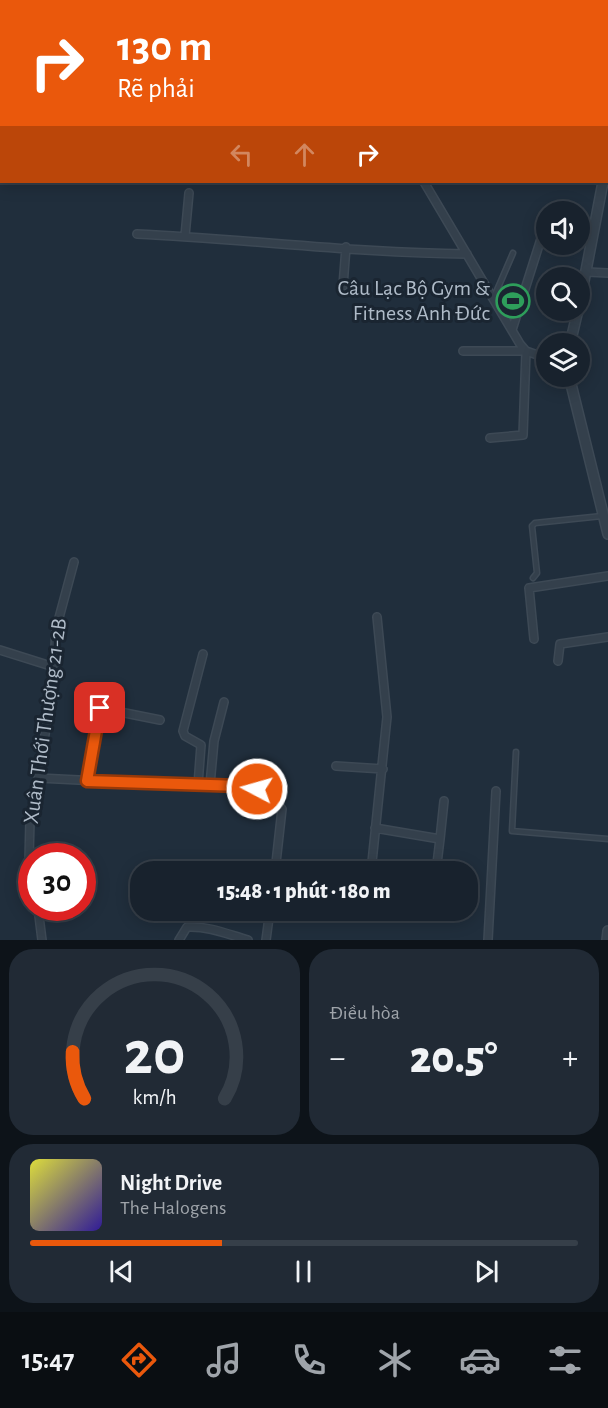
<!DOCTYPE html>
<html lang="vi">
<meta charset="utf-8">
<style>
body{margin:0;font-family:"Alegreya Sans",sans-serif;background:#212a35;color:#f1f3f6;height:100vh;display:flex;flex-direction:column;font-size:22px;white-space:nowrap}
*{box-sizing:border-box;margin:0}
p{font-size:20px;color:#9fa4aa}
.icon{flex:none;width:33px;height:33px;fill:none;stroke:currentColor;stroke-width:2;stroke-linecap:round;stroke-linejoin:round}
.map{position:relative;height:940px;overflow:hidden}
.drawer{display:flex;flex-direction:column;gap:9px;padding:9px;background:#0d1319;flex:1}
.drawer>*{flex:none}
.banner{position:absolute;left:0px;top:0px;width:609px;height:183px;box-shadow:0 3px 15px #0003,0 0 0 2px #363f49;background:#ea580c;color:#fff;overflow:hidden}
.controls{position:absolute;left:536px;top:201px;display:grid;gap:12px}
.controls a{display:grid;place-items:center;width:54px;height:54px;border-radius:50%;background:#18222d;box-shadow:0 3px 15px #0003,0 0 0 2px #363f49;font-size:30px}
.speed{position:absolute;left:18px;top:843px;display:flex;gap:12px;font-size:30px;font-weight:700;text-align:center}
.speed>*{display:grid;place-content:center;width:78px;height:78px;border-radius:50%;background:#18222d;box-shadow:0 3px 15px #0003,0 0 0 2px #363f49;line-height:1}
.speed .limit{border:9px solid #d22;background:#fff;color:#111}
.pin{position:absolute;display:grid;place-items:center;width:51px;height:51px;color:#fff;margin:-26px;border-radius:12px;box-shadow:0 3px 9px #0006}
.me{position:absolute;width:66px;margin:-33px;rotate:276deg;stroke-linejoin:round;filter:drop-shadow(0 0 4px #0008)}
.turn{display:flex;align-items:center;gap:21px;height:126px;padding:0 18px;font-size:27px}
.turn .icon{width:78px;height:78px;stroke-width:2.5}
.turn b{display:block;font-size:42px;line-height:51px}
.lanes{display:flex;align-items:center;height:57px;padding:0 18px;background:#0003;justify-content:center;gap:30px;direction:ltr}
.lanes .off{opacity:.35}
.big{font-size:45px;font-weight:800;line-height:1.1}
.drawer .widget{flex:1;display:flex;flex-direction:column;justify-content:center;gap:9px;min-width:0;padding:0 21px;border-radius:24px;background:#212a35}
.drawer .dial{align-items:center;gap:0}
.dial svg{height:156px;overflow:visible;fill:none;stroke:#363f49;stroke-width:7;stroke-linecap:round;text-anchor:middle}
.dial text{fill:#f1f3f6;stroke:none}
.song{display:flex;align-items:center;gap:18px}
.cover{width:72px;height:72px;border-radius:9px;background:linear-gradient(135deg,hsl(60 70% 55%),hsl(250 70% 35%))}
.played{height:6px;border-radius:3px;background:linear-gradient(90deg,#ea580c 35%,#363f49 35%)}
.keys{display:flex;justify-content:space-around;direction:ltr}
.heat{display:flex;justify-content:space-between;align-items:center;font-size:33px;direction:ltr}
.drawer .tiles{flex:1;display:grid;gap:9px;grid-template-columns:1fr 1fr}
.widget:last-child{grid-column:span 2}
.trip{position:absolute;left:130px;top:861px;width:348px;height:60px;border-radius:24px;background:#18222d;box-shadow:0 3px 15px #0003,0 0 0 2px #363f49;font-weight:800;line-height:60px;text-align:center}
.tab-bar{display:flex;height:96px;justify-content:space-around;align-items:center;background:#0a0e12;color:#9fa4aa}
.tab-bar .icon{width:42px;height:42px}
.tab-bar .active{color:#ea580c}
.tab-bar b{font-size:27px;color:#f1f3f6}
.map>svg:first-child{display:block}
</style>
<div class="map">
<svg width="608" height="940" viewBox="0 0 608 940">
<rect width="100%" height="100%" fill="#202e3c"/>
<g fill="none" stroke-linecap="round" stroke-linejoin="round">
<defs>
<path id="service" d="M270 2V0
M494 297 513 253
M533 578 537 573 532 526 535 523 602 516
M516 752 512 831 608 839"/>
<path id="minor" d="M323 0 324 2
M536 0 540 2
M608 35V36
M424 182 520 344 526 351 546 358
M137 234C247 239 357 253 467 254
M185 236 189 193
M587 272 608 273
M343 286 346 247
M512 330 546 223
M463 351H526L523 435 490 438
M534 639 529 588 608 576
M0 650 54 667
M558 661 560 644 608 637
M336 766 383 769
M39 778 257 789 271 795 282 809 275 872
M87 781 100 708 160 720
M198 785 201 745 185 736 183 731 203 654
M210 785 214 741 224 702
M375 828 440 839 444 801
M371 872 387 717 377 617
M436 872 440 839
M32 882 29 860 30 820 41 764 54 667 56 629 74 562
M38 908 42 940
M179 940 187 927C209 926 227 934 248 940
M266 940 270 910
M488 940 496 791"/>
<path id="tertiary" d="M608 148V144
M579 307 603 182
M570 344 578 310
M569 376 608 534
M607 940 608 931"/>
</defs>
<use href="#service" stroke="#3d4955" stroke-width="7"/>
<use href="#minor" stroke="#3d4955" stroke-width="10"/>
<use href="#tertiary" stroke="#3d4955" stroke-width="12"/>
<use href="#service" stroke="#34404c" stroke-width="4"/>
<use href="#minor" stroke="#34404c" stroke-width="7"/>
<use href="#tertiary" stroke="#34404c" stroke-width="9"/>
</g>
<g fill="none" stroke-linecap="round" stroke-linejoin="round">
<defs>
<path id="route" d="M100 708 87 781 241 786 257 789"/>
</defs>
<use href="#route" stroke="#983908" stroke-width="15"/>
<use href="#route" stroke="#ea580c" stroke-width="10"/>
</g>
<defs>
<symbol id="stadium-ring" viewBox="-11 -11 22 22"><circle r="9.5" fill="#1a2531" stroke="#2e9e5b" stroke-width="1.5"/><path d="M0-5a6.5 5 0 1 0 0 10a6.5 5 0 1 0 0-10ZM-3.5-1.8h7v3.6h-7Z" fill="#2e9e5b"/></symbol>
</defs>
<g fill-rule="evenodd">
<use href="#stadium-ring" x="494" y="282" width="38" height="38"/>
</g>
<g text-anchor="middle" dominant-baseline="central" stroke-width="6" stroke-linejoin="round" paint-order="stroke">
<g font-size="22" fill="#afbbc8" stroke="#1a2531" text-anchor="end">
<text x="490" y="288">Câu Lạc Bộ Gym &amp;<tspan x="490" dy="25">Fitness Anh Đức</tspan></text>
</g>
<g font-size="22" fill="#afbbc8" stroke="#1a2531">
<text transform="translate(45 721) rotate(-82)">Xuân Thới Thượng 21-2B</text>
</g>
</g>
</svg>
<div class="controls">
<a><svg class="icon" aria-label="sound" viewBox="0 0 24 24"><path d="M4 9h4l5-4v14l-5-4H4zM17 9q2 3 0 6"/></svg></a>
<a><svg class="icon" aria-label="search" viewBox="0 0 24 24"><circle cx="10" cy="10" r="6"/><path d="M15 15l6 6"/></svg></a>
<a><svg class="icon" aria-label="layers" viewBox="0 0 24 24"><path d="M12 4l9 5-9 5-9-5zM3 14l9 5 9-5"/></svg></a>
</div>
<div class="speed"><div class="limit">30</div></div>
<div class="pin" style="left:100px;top:708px;background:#d93025"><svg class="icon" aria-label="arrive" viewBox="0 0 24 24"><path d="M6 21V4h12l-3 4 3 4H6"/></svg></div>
<svg class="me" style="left:257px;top:789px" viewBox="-20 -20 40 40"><circle r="17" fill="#ea580c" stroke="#fff" stroke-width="3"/><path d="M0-11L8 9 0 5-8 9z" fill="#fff"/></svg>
<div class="trip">15:48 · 1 phút · 180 m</div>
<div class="banner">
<div class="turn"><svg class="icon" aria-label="right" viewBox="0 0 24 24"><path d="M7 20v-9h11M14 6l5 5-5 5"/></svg><div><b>130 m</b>Rẽ phải</div></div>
<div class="lanes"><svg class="icon off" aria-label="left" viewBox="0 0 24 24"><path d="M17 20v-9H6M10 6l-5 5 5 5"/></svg><svg class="icon off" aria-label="ahead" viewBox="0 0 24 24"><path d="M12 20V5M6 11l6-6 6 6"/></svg><svg class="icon" aria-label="right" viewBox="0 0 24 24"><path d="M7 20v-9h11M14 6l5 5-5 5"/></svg></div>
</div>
</div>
<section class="drawer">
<div class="tiles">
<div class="widget dial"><svg viewBox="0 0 100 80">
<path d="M14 69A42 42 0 1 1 86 69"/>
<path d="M14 69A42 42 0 0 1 8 45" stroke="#ea580c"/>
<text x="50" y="56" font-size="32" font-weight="700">20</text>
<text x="50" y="72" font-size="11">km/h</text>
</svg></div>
<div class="widget"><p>Điều hòa</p>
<div class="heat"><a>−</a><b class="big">20.5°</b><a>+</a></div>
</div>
<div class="widget">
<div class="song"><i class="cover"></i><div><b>Night Drive</b><p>The Halogens</p></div></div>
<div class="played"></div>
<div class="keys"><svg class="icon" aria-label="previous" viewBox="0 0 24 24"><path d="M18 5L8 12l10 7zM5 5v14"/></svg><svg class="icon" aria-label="pause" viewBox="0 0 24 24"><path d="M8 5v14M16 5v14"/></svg><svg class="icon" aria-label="next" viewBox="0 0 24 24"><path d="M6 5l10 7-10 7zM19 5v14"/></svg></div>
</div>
</div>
</section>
<nav class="tab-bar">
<b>15:47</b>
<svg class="icon active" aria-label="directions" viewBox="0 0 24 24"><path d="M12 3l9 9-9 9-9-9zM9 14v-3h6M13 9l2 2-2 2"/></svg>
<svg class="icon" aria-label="music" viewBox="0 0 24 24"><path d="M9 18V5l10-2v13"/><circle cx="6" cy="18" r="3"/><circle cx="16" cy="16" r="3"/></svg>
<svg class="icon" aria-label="phone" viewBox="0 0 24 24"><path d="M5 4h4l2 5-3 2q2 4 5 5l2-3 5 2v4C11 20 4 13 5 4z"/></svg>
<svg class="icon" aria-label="climate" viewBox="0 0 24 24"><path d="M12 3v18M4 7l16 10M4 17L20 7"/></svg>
<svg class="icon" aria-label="car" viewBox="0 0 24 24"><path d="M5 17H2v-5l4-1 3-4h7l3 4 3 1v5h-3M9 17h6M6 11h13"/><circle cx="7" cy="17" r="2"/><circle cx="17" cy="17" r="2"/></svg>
<svg class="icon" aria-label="filters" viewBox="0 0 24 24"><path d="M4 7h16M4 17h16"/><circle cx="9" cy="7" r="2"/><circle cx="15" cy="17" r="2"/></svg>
</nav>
